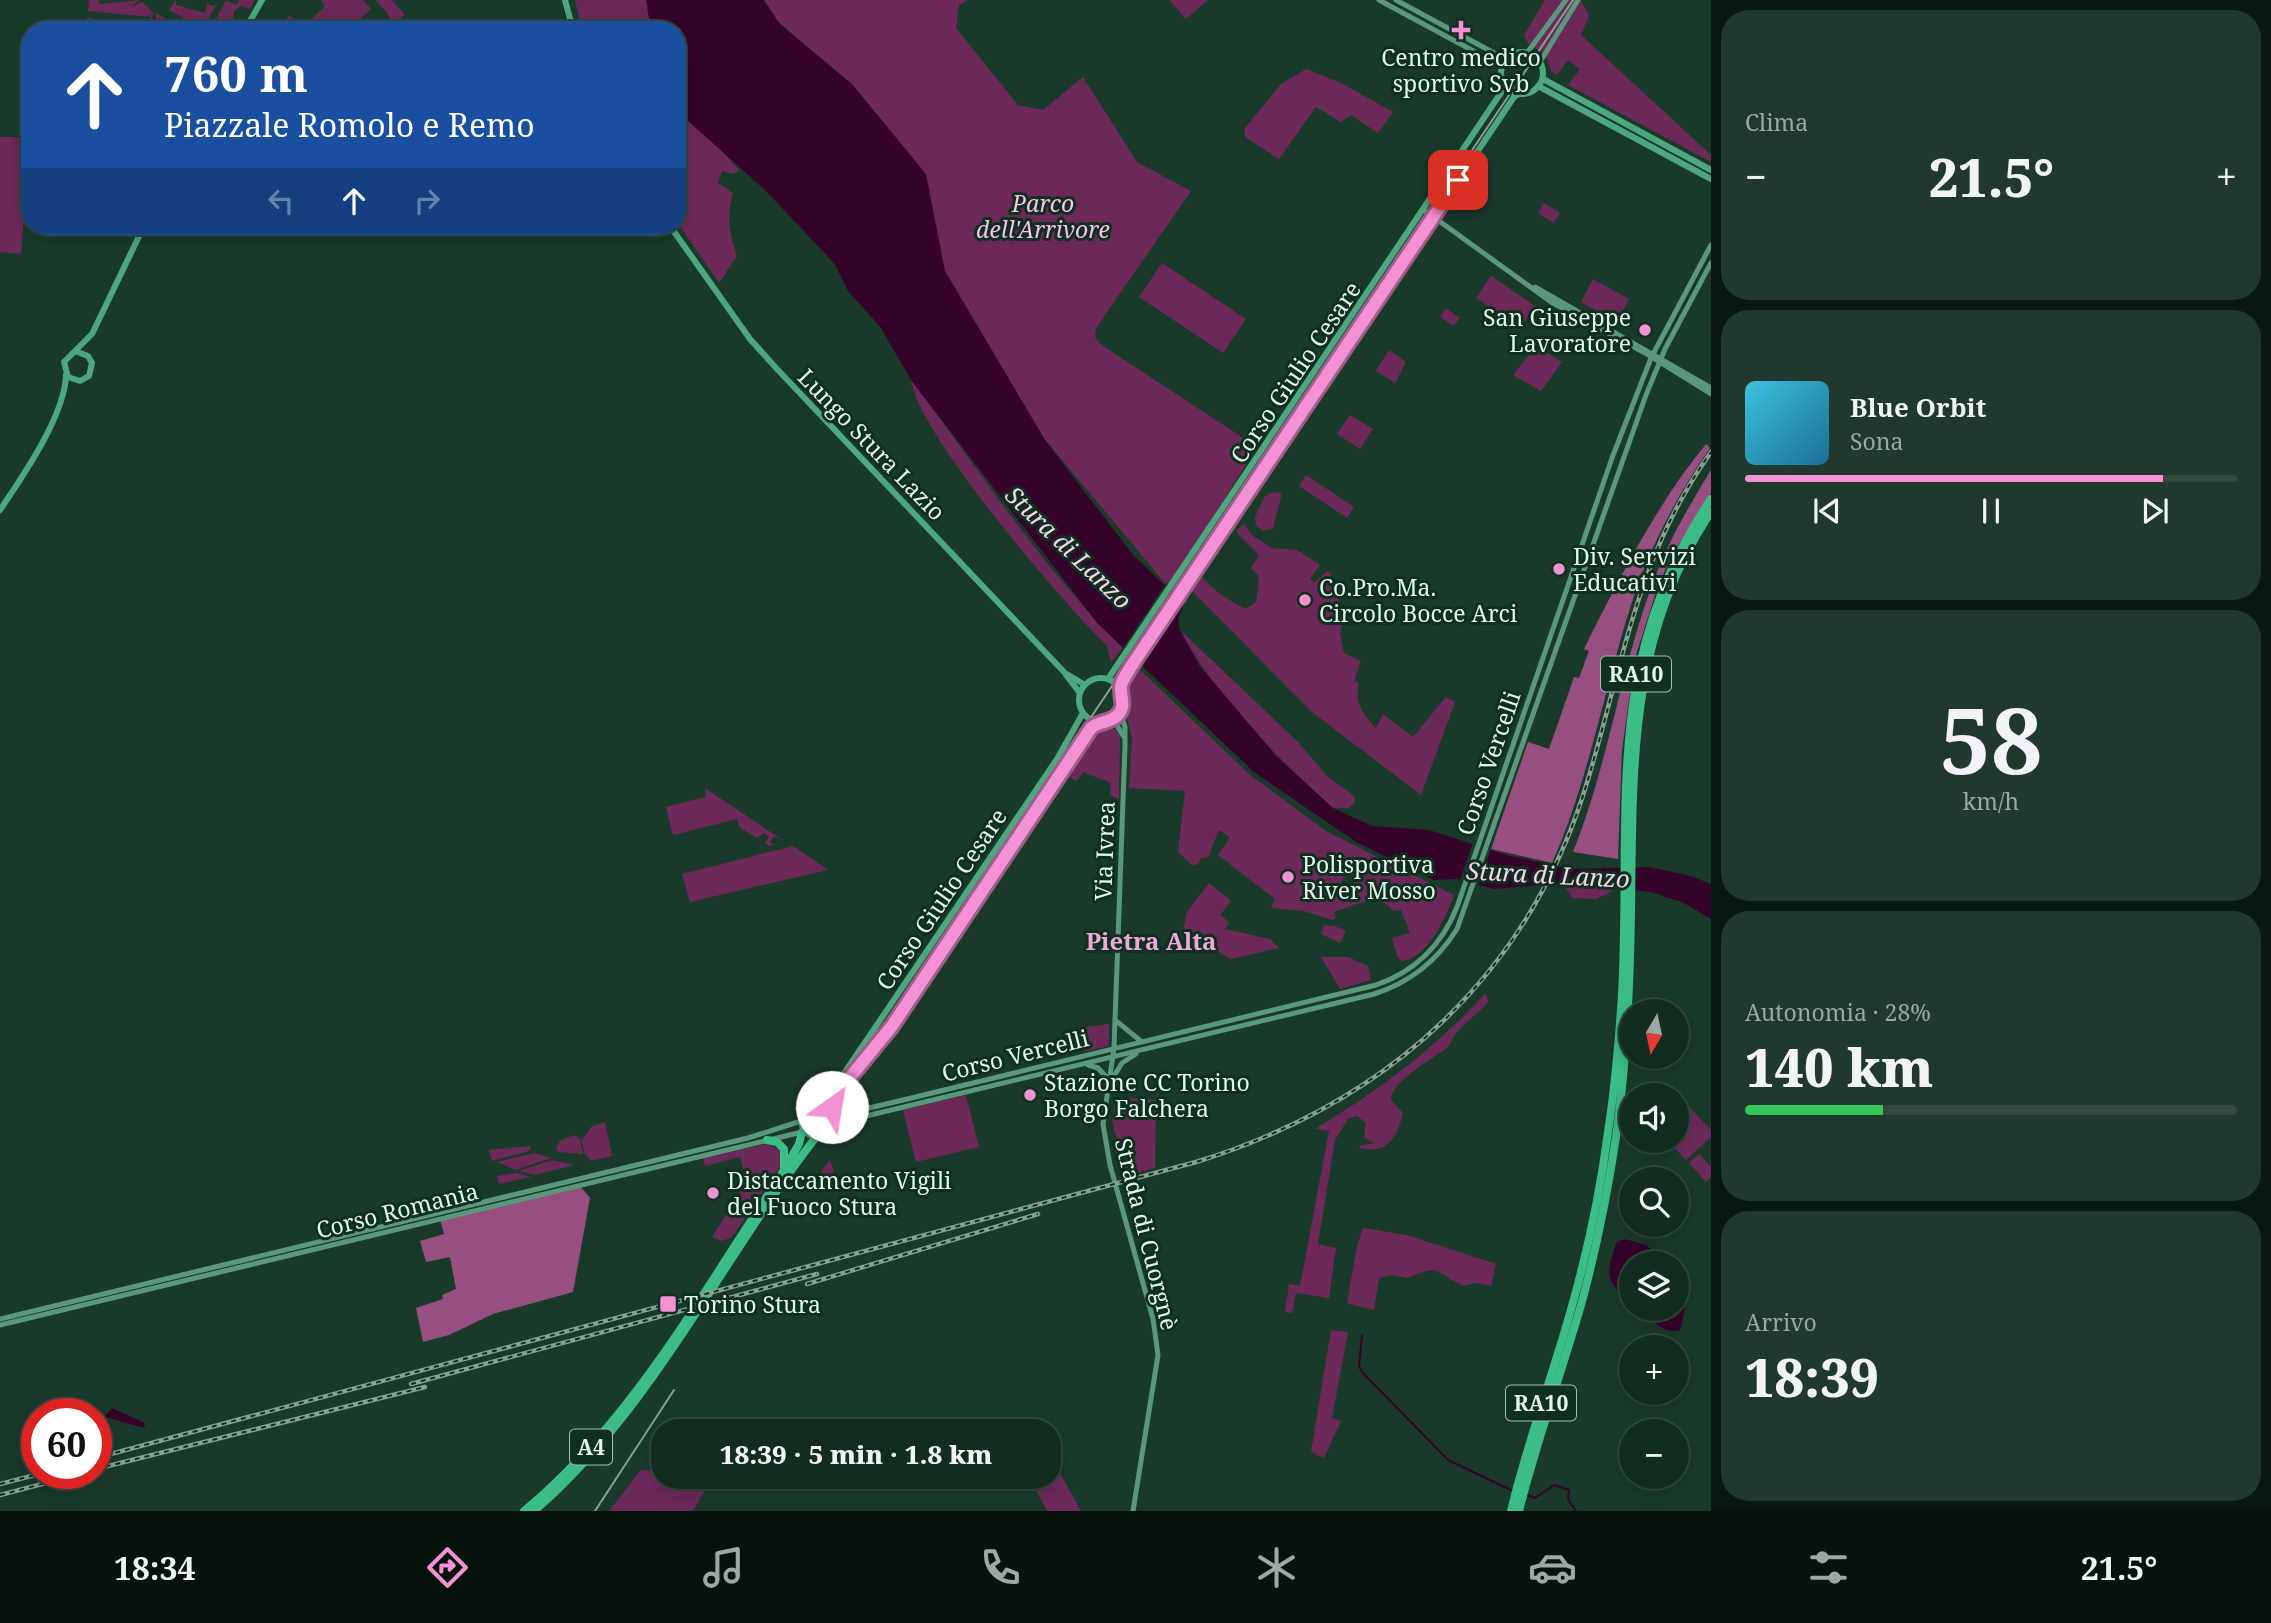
<!DOCTYPE html>
<html lang="it">
<meta charset="utf-8">
<style>
body{margin:0;font-family:"Noto Serif",serif;background:#20382d;color:#f1f3f6;height:100vh;display:flex;flex-direction:column;font-size:26px;white-space:nowrap}
*{box-sizing:border-box;margin:0}
p{font-size:23px;color:#9da7a5}
.icon{flex:none;width:38px;height:38px;fill:none;stroke:currentColor;stroke-width:2;stroke-linecap:round;stroke-linejoin:round}
.map{position:relative;flex:1;overflow:hidden}
.panel{display:flex;flex-direction:column;gap:10px;padding:10px;background:#0a1812;width:560px}
.panel>*{flex:none}
.hud{position:absolute;left:21px;top:21px;width:665px;height:214px;border-radius:28px;box-shadow:0 4px 18px #0003,0 0 0 2px #32483e;background:#1a4fa0;color:#fff;overflow:hidden}
.needle{width:46px;rotate:189deg}
.fabs{position:absolute;left:1619px;top:999px;display:grid;gap:14px}
.fabs a{display:grid;place-items:center;width:70px;height:70px;border-radius:50%;background:#132c20;box-shadow:0 4px 18px #0003,0 0 0 2px #32483e;font-size:35px}
.speed{position:absolute;left:21px;top:1398px;display:flex;gap:14px;font-size:35px;font-weight:700;text-align:center}
.speed>*{display:grid;place-content:center;width:91px;height:91px;border-radius:50%;background:#132c20;box-shadow:0 4px 18px #0003,0 0 0 2px #32483e;line-height:1}
.speed .limit{border:10px solid #d22;background:#fff;color:#111}
.pin{position:absolute;display:grid;place-items:center;width:60px;height:60px;color:#fff;margin:-30px;border-radius:14px;box-shadow:0 4px 10px #0006}
.me{position:absolute;width:77px;margin:-38px;rotate:32deg;stroke-linejoin:round;filter:drop-shadow(0 0 5px #0008)}
.turn{display:flex;align-items:center;gap:24px;height:147px;padding:0 28px;font-size:32px}
.turn .icon{width:91px;height:91px;stroke-width:2.5}
.turn b{display:block;font-size:49px;line-height:60px}
.lanes{display:flex;align-items:center;height:66px;padding:0 28px;background:#0003;justify-content:center;gap:35px;direction:ltr}
.lanes .off{opacity:.35}
.big{font-size:52px;font-weight:800;line-height:1.1}
.panel .widget{flex:1;display:flex;flex-direction:column;justify-content:center;gap:10px;min-width:0;padding:0 24px;border-radius:28px;background:#20382d}
.panel .dial{align-items:center;gap:0}
.dial b{font-size:91px;line-height:1}
.song{display:flex;align-items:center;gap:21px}
.cover{width:84px;height:84px;border-radius:10px;background:linear-gradient(135deg,hsl(190 70% 55%),hsl(200 70% 35%))}
.played{height:7px;border-radius:4px;background:linear-gradient(90deg,#f491d3 85%,#32483e 85%)}
.keys{display:flex;justify-content:space-around;direction:ltr}
.heat{display:flex;justify-content:space-between;align-items:center;font-size:38px;direction:ltr}
.charge{height:10px;border-radius:5px;background:linear-gradient(90deg,#34c759 28%,#32483e 0)}
.trip{position:absolute;left:651px;top:1419px;width:410px;height:70px;border-radius:28px;background:#132c20;box-shadow:0 4px 18px #0003,0 0 0 2px #32483e;font-weight:800;line-height:70px;text-align:center}
.menu{display:flex;height:112px;justify-content:space-around;align-items:center;background:#08120d;color:#9da7a5}
.menu .icon{width:49px;height:49px}
.menu .current{color:#f491d3}
.menu b{font-size:32px;color:#f1f3f6}
main{display:flex;flex:1;min-height:0}
.map>svg:first-child{display:block}
</style>
<main>
<div class="map">
<svg width="1711" height="1511" viewBox="0 0 1711 1511">
<rect width="100%" height="100%" fill="#193a2b"/>
<path fill="#6c2958" fill-rule="evenodd" d="M89 0H99L100 4 139 0 131 7 142 2 153 12 152 30H86L87 17 95 19V24L150 29V13L149 17 88 11Z
M176 0V5L205 13 207 4 215 6 219 0 203 29 169 10Z
M226 0 236 5 239 0H255L250 9 240 6 234 11 233 18 238 20 232 30H210Z
M321 0H363L371 9 348 30H279L289 15 305 25 325 6Z
M376 0H392L405 15 392 25 387 13Z
M575 0H646L651 30H582Z
M754 0H968L959 5 956 28 1018 105 1043 110 1083 77 1137 162 1191 191 1096 328 1095 337 1100 344 1257 447 1169 588 1043 437 816 55Z
M1169 0H1208L1186 19Z
M1545 0H1581L1589 16 1581 35 1711 155V162L1568 85 1580 69 1568 60 1557 75 1551 71 1545 54 1528 43 1524 35Z
M156 13 185 30H155Z
M1306 69 1341 83 1393 112 1378 133 1351 115 1341 122 1316 107 1279 159 1245 137V128L1281 84Z
M677 111 709 137 739 170 734 174 722 171 718 183 733 193C726 219 729 231 737 256L719 283 677 222Z
M0 137H30V193L26 192 21 254 0 252Z
M1544 203 1560 213 1554 223 1538 213Z
M1162 263 1246 319 1223 353 1139 297Z
M1491 276 1535 306 1520 328 1476 298Z
M1593 279 1629 299 1617 322 1581 302Z
M1446 308 1460 318 1454 326 1440 317Z
M1536 346 1562 362 1541 391 1513 375Z
M1389 350 1406 362 1395 383 1376 371Z
M911 380C978 468 1044 571 1123 648L1111 662 1107 646C1063 603 918 434 911 380Z
M1350 415 1373 429 1360 449 1337 434Z
M1306 475 1354 507 1347 518 1299 486Z
M1273 492 1282 493 1273 528 1264 531 1256 526 1255 517 1265 496Z
M1244 524 1253 536 1272 548 1297 550 1320 565 1310 579 1314 583 1327 571 1330 573 1344 616 1340 633 1344 653 1361 661 1354 681 1359 683C1354 702 1363 715 1376 728L1383 714 1413 737 1446 697 1455 702 1421 795 1312 712 1191 590 1202 577C1216 593 1229 600 1246 609L1256 602 1259 576 1251 568 1259 555 1238 534 1237 530Z
M1180 630 1298 742 1327 776 1354 796 1355 803 1348 808H1333C1275 755 1218 700 1180 630Z
M1138 668 1250 775 1326 831 1454 895C1447 916 1426 961 1401 961L1397 956 1392 938 1410 933 1401 910 1393 911C1378 891 1353 906 1334 912L1336 918 1333 920 1304 911 1271 908 1275 899 1218 855 1230 837 1219 830 1208 857 1201 858 1199 863 1193 866 1178 852 1185 791 1129 788 1132 738 1127 719 1132 707 1127 684ZM1346 873 1356 879 1346 895 1337 890Z
M1116 729 1120 737 1119 799 1110 795 1111 783 1083 772 1077 781 1064 775 1092 731Z
M705 788 784 841 774 836 770 842 774 845 769 846 765 843 769 837 764 833 757 838 739 827 737 819 673 835 666 807 706 797Z
M793 846 828 870 690 902 682 874Z
M1209 883 1231 901 1220 915 1229 922 1225 929 1270 939 1279 948 1231 959 1183 931 1187 912Z
M1579 885 1614 890 1596 899 1572 898 1566 888Z
M1324 925 1335 926 1346 931 1340 943 1321 934Z
M1348 957 1368 966 1371 980 1340 989 1321 957Z
M1486 993 1488 1002C1479 1013 1465 1022 1457 1032 1452 1038 1451 1046 1444 1050 1430 1060 1391 1082 1391 1100L1403 1113C1397 1137 1388 1155 1360 1148L1359 1146 1374 1143 1364 1138 1366 1123 1357 1116 1348 1119 1335 1140 1318 1244 1336 1248 1329 1298 1296 1293 1292 1313 1285 1312 1289 1284 1300 1286 1329 1131 1315 1129C1381 1089 1433 1050 1486 993Z
M1109 1024V1046L1082 1052 1077 1028Z
M1671 1087 1711 1130V1137L1686 1160 1668 1141H1676V1096L1662 1095Z
M966 1095 979 1147 916 1162 903 1110Z
M1116 1097 1156 1100 1155 1168 1126 1176 1112 1121Z
M821 1110 831 1114V1124L818 1131 808 1128 805 1118Z
M605 1122 612 1156 591 1161 584 1152 582 1140 591 1127Z
M574 1135 580 1139 583 1154 558 1152 556 1149 560 1141Z
M768 1144 782 1152V1164L732 1237 722 1241 712 1237 747 1182 740 1157 705 1166 703 1158Z
M531 1146 529 1151 492 1161 489 1150Z
M534 1153 551 1158 516 1170 497 1162Z
M1699 1154 1711 1167V1177L1706 1182 1689 1163Z
M552 1160 574 1165 535 1175 519 1171Z
M830 1160 834 1171 832 1180 818 1186 822 1170Z
M517 1173 531 1177 499 1184 497 1176Z
M1363 1228 1407 1235 1496 1264 1491 1286 1477 1283 1463 1286C1432 1270 1441 1264 1408 1278L1392 1275 1379 1278 1374 1310 1347 1303 1357 1246Z
M1331 1330 1348 1332 1332 1418 1341 1421 1324 1458 1311 1452Z
M1048 1459 1055 1464 1081 1511H1047L1029 1477H1048Z
M641 1470 663 1471V1477H713L693 1511H609Z"/>
<path fill="#974f80" d="M1706 444 1710 448C1678 494 1651 545 1633 599 1604 687 1590 778 1552 863L1491 849 1528 742 1549 749 1574 677 1579 678 1589 651 1584 649C1619 579 1656 505 1706 444Z
M1711 470V493L1672 556 1659 583 1635 658 1622 750 1618 859 1573 852C1608 765 1620 672 1652 585 1667 544 1688 507 1711 470Z
M581 1187 590 1198 573 1292 493 1314 449 1335 423 1342 416 1308 443 1299 442 1295 456 1289 450 1257 426 1262 420 1241 444 1234 440 1219Z"/>
<path fill="#360429" d="M646 0H764L780 24 852 84 926 174 945 271 1045 440 1133 555 1184 604 1178 619 1180 630 1199 665 1277 757 1333 808 1372 826 1429 830 1507 855 1570 869 1649 867 1691 876 1711 884V919L1684 903 1651 892 1563 883 1494 889 1457 879 1434 880 1356 842 1254 772 1097 623 911 380 881 328 848 291 834 263 766 191 677 111V30H651Z
M1624 1239 1646 1245 1668 1263 1631 1264V1302C1604 1280 1606 1276 1616 1243Z
M1677 1271C1691 1288 1685 1310 1680 1330 1665 1335 1650 1319 1639 1309H1676Z
M112 1408 145 1423 144 1428 108 1418 105 1416Z"/>
<path fill="#193a2b" d="M1167 582 1183 598 1137 667 1121 651Z
M1474 840 1492 846 1477 888 1459 883Z"/>
<g fill="none" stroke-linecap="round" stroke-linejoin="round">
<path stroke="#360429" stroke-width="2" d="M1362 1335 1359 1366 1362 1372 1448 1460 1511 1490
M1527 1495 1535 1498 1554 1485 1569 1490 1568 1499 1576 1511"/>
<path stroke="#59987c" stroke-width="5" d="M1379 0 1503 67
M1396 0 1507 60
M1527 53 1566 0
M1540 62 1578 0
M1424 210 1551 302 1645 353 1711 394
M1535 287 1711 388
M1120 712 1125 727V746L1114 1048 1103 1124 1110 1165 1153 1319 1158 1355 1133 1511
M1113 719 1124 737
M1115 1020 1142 1042
M1088 1065 1098 1068 1108 1079
M858 1071 850 1094 856 1103 864 1107
M1108 1086 1122 1063 1136 1054
M837 1111H856L899 1101 1376 985C1414 972 1442 945 1457 907L1612 458 1651 358 1711 245
M837 1127 858 1118 1374 994C1409 983 1437 961 1457 929L1646 395 1665 349 1711 263
M0 1319 748 1138 798 1122
M0 1325 802 1132"/>
<path stroke="#4da881" stroke-width="6" d="M565 0 573 30
M245 30 262 0
M1501 73a21 21 0 1 1 42 0a21 21 0 1 1-42 0Z
M1543 79 1711 170
M1538 86 1711 179
M1440 175 1451 165
M670 226 750 339 777 369 1065 673 1085 685
M75 351 88 356 92 363 89 376 80 381 68 377 64 362 92 334 144 226
M0 510C23 476 65 415 66 375
M1066 675 1080 693
M1079 700a22 22 0 1 1 44 0a22 22 0 1 1-44 0Z
M1108 679 1502 91 1503 81
M1120 689 1130 668 1500 118 1514 97 1521 93
M801 1120a18 18 0 1 1 36 0a18 18 0 1 1-36 0Z
M824 1103 1057 759 1083 713
M833 1107 839 1091 892 1026 1065 764 1098 722"/>
<path stroke="#3cbd88" stroke-width="8" d="M767 1140 777 1142 784 1149V1168
M524 1511C633 1421 703 1291 781 1175L799 1144 802 1132
M534 1511C654 1407 720 1261 816 1137
M1511 1511C1527 1444 1551 1380 1570 1313 1587 1254 1600 1193 1608 1132 1615 1087 1619 1041 1622 995 1632 811 1601 662 1711 499
M1519 1511C1537 1439 1563 1369 1583 1298 1597 1245 1608 1191 1616 1137 1627 1061 1630 987 1631 910 1633 769 1628 635 1711 512"/>
<path stroke="#88a094" stroke-width="2" d="M864 1055 1573 0
M595 1511 674 1390"/>
<defs>
<path id="rail" d="M807 1284 1038 1214
M411 1384 817 1274
M96 1458 1196 1162C1390 1102 1532 973 1589 776 1624 659 1638 554 1711 452
M96 1469 425 1387
M0 1484 39 1474
M0 1495 80 1474"/>
</defs>
<use href="#rail" stroke="#88a094" stroke-width="4.5"/>
<use href="#rail" stroke="#0f3021" stroke-width="2" stroke-dasharray="5" stroke-linecap="butt"/>
</g>
<g fill="none" stroke-linecap="round" stroke-linejoin="round">
<defs>
<path id="route" d="M832 1107 839 1091 892 1026 1091 728C1099 721 1109 723 1117 716 1126 707 1121 700 1121 689 1120 682 1127 674 1130 668L1458 180"/>
</defs>
<use href="#route" stroke="#9f5e89" stroke-width="18"/>
<use href="#route" stroke="#f491d3" stroke-width="12"/>
</g>
<g fill="#f491d3" stroke="#0f3021" stroke-width="2.5">
<path d="M1457.5 19.5h7v7h7v7h-7v7h-7v-7h-7v-7h7z"/>
<circle cx="1645" cy="330" r="7"/>
<circle cx="1559" cy="569" r="7"/>
<circle cx="1305" cy="600" r="7"/>
<circle cx="1288" cy="877" r="7"/>
<circle cx="1030" cy="1095" r="7"/>
<circle cx="713" cy="1193" r="7"/>
<rect x="659" y="1295" width="18" height="18" rx="3.5"/>
</g>
<g text-anchor="middle" dominant-baseline="central" stroke-width="6" stroke-linejoin="round" paint-order="stroke">
<g fill="#0f3021" stroke="#a4bbaf" stroke-width="2">
<rect x="1601" y="656.5" width="70" height="35" rx="5"/>
<rect x="1506" y="1385.5" width="70" height="35" rx="5"/>
<rect x="570" y="1429.5" width="42" height="35" rx="5"/>
</g>
<g font-size="21" font-weight="bold" fill="#e4f6ec">
<text x="1636" y="674">RA10</text>
<text x="1541" y="1403">RA10</text>
<text x="591" y="1447">A4</text>
</g>
<g font-size="23" fill="#e4f6ec" stroke="#0f3021" text-anchor="start">
<text x="1461" y="57" text-anchor="middle">Centro medico<tspan x="1461" dy="26">sportivo Svb</tspan></text>
<text x="1631" y="317" text-anchor="end">San Giuseppe<tspan x="1631" dy="26">Lavoratore</tspan></text>
<text x="1573" y="556">Div. Servizi<tspan x="1573" dy="26">Educativi</tspan></text>
<text x="1319" y="587">Co.Pro.Ma.<tspan x="1319" dy="26">Circolo Bocce Arci</tspan></text>
<text x="1302" y="864">Polisportiva<tspan x="1302" dy="26">River Mosso</tspan></text>
<text x="1044" y="1082">Stazione CC Torino<tspan x="1044" dy="26">Borgo Falchera</tspan></text>
<text x="727" y="1180">Distaccamento Vigili<tspan x="727" dy="26">del Fuoco Stura</tspan></text>
<text x="684" y="1304">Torino Stura</text>
</g>
<g font-size="23" font-style="italic" fill="#fdbfe6" stroke="#0f3021">
<text x="1043" y="203">Parco<tspan x="1043" dy="26">dell'Arrivore</tspan></text>
</g>
<g font-size="23" fill="#e4f6ec" stroke="#0f3021">
<text transform="translate(1295 372) rotate(-56)">Corso Giulio Cesare</text>
<text transform="translate(872 444) rotate(46)">Lungo Stura Lazio</text>
<text transform="translate(1488 763) rotate(-71)">Corso Vercelli</text>
<text transform="translate(1104 851) rotate(-88)">Via Ivrea</text>
<text transform="translate(941 899) rotate(-56)">Corso Giulio Cesare</text>
<text transform="translate(1015 1055) rotate(-14)">Corso Vercelli</text>
<text transform="translate(397 1210) rotate(-14)">Corso Romania</text>
<text transform="translate(1147 1234) rotate(76)">Strada di Cuorgnè</text>
</g>
<g font-size="24" font-style="italic" fill="#fad1ea" stroke="#0f3021">
<text transform="translate(1069 547) rotate(44)">Stura di Lanzo</text>
<text transform="translate(1548 874) rotate(3)">Stura di Lanzo</text>
</g>
<g font-size="24" font-weight="bold" fill="#efa9d6" stroke="#0f3021">
<text x="1151" y="940">Pietra Alta</text>
</g>
</g>
</svg>
<div class="fabs">
<a><svg class="needle" viewBox="-14 -14 28 28"><path d="M0-13l5 13h-10z" fill="#e53935"/><path d="M0 13l5-13h-10z" fill="#9da7a5"/></svg></a>
<a><svg class="icon" aria-label="sound" viewBox="0 0 24 24"><path d="M4 9h4l5-4v14l-5-4H4zM17 9q2 3 0 6"/></svg></a>
<a><svg class="icon" aria-label="search" viewBox="0 0 24 24"><circle cx="10" cy="10" r="6"/><path d="M15 15l6 6"/></svg></a>
<a><svg class="icon" aria-label="layers" viewBox="0 0 24 24"><path d="M12 4l9 5-9 5-9-5zM3 14l9 5 9-5"/></svg></a>
<a>+</a>
<a>−</a>
</div>
<div class="speed"><div class="limit">60</div></div>
<div class="pin" style="left:1458px;top:180px;background:#d93025"><svg class="icon" aria-label="arrive" viewBox="0 0 24 24"><path d="M6 21V4h12l-3 4 3 4H6"/></svg></div>
<svg class="me" style="left:832px;top:1107px" viewBox="-20 -20 40 40"><circle r="19" fill="#fff"/><path d="M0-13L10 11 0 6-10 11z" fill="#f491d3"/></svg>
<div class="trip">18:39 · 5 min · 1.8 km</div>
<div class="hud">
<div class="turn"><svg class="icon" aria-label="ahead" viewBox="0 0 24 24"><path d="M12 20V5M6 11l6-6 6 6"/></svg><div><b>760 m</b>Piazzale Romolo e Remo</div></div>
<div class="lanes"><svg class="icon off" aria-label="left" viewBox="0 0 24 24"><path d="M17 20v-9H6M10 6l-5 5 5 5"/></svg><svg class="icon" aria-label="ahead" viewBox="0 0 24 24"><path d="M12 20V5M6 11l6-6 6 6"/></svg><svg class="icon off" aria-label="right" viewBox="0 0 24 24"><path d="M7 20v-9h11M14 6l5 5-5 5"/></svg></div>
</div>
</div>
<section class="panel">
<div class="widget"><p>Clima</p>
<div class="heat"><a>−</a><b class="big">21.5°</b><a>+</a></div>
</div>
<div class="widget">
<div class="song"><i class="cover"></i><div><b>Blue Orbit</b><p>Sona</p></div></div>
<div class="played"></div>
<div class="keys"><svg class="icon" aria-label="previous" viewBox="0 0 24 24"><path d="M18 5L8 12l10 7zM5 5v14"/></svg><svg class="icon" aria-label="pause" viewBox="0 0 24 24"><path d="M8 5v14M16 5v14"/></svg><svg class="icon" aria-label="next" viewBox="0 0 24 24"><path d="M6 5l10 7-10 7zM19 5v14"/></svg></div>
</div>
<div class="widget dial"><b>58</b><p>km/h</p></div>
<div class="widget"><p>Autonomia · 28%</p><b class="big">140 km</b><div class="charge"></div></div>
<div class="widget"><p>Arrivo</p><b class="big">18:39</b></div>
</section>
</main>
<nav class="menu">
<b>18:34</b>
<svg class="icon current" aria-label="directions" viewBox="0 0 24 24"><path d="M12 3l9 9-9 9-9-9zM9 14v-3h6M13 9l2 2-2 2"/></svg>
<svg class="icon" aria-label="music" viewBox="0 0 24 24"><path d="M9 18V5l10-2v13"/><circle cx="6" cy="18" r="3"/><circle cx="16" cy="16" r="3"/></svg>
<svg class="icon" aria-label="phone" viewBox="0 0 24 24"><path d="M5 4h4l2 5-3 2q2 4 5 5l2-3 5 2v4C11 20 4 13 5 4z"/></svg>
<svg class="icon" aria-label="climate" viewBox="0 0 24 24"><path d="M12 3v18M4 7l16 10M4 17L20 7"/></svg>
<svg class="icon" aria-label="car" viewBox="0 0 24 24"><path d="M5 17H2v-5l4-1 3-4h7l3 4 3 1v5h-3M9 17h6M6 11h13"/><circle cx="7" cy="17" r="2"/><circle cx="17" cy="17" r="2"/></svg>
<svg class="icon" aria-label="filters" viewBox="0 0 24 24"><path d="M4 7h16M4 17h16"/><circle cx="9" cy="7" r="2"/><circle cx="15" cy="17" r="2"/></svg>
<b>21.5°</b>
</nav>
